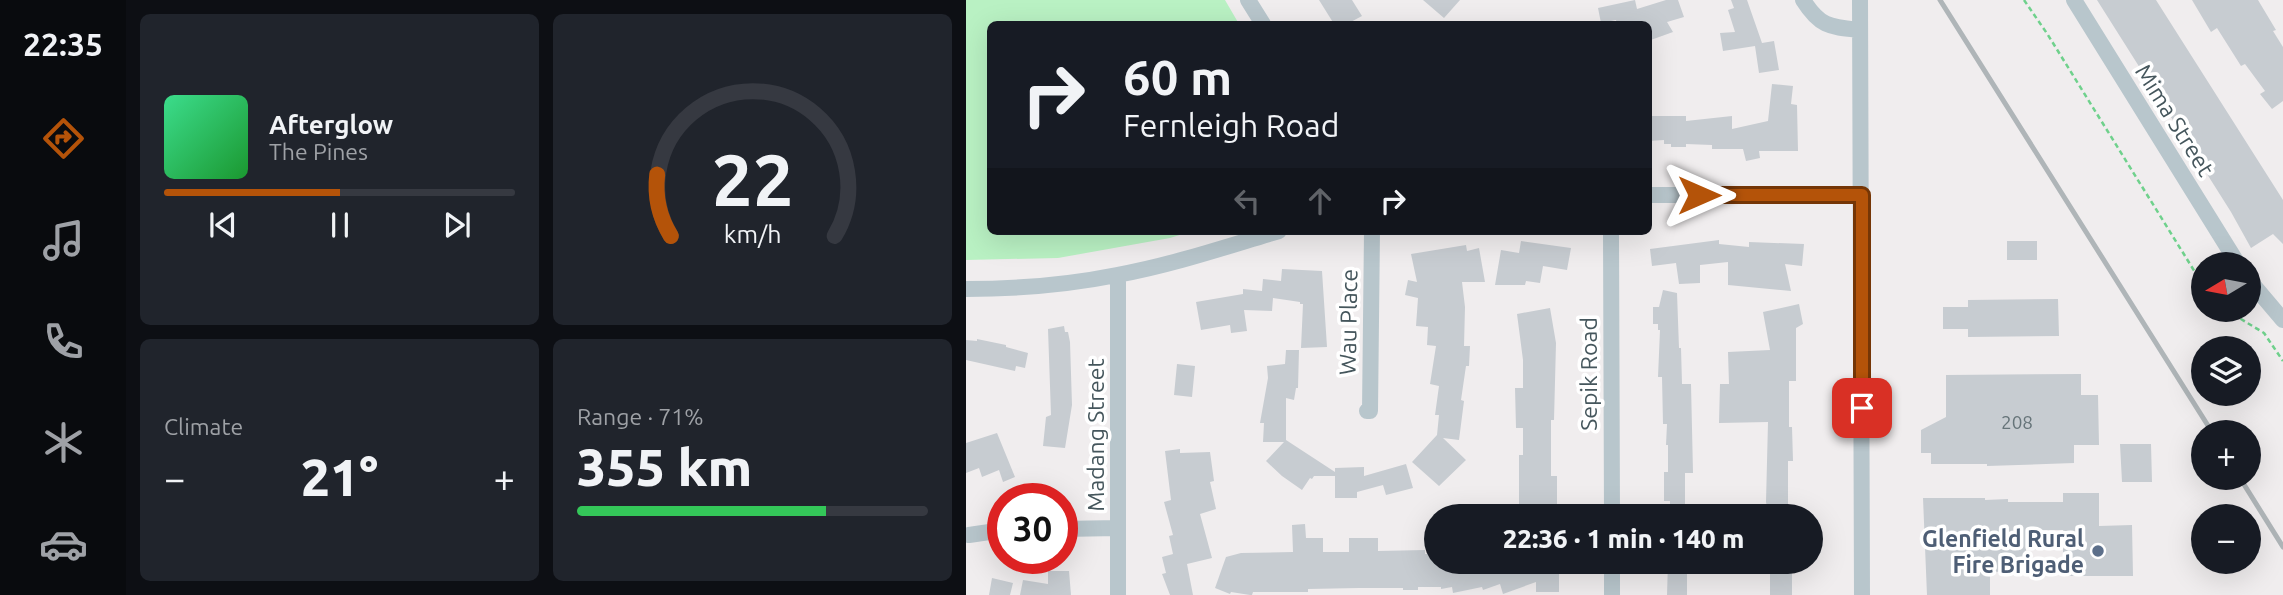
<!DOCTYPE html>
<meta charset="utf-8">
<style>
body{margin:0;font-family:Ubuntu,sans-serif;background:#20242c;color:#f1f3f6;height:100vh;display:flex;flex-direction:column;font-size:26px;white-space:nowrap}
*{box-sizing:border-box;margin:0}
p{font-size:23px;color:#9ea1a6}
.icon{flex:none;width:38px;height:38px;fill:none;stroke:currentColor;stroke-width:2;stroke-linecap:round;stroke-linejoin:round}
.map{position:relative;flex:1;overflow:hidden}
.sheet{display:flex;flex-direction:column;gap:14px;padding:14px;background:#0d0f14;width:840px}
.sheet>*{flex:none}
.banner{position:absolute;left:21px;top:21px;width:665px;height:214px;border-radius:10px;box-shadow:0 7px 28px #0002;background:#171b24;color:#f1f3f6;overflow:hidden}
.needle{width:46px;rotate:260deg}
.tools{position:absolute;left:1225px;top:252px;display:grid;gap:14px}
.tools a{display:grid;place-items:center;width:70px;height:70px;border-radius:50%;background:#171b24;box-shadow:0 7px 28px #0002;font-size:35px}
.speed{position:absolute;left:21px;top:483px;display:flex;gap:14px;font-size:35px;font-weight:700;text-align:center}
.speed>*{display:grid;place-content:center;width:91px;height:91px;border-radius:50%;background:#171b24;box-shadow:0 7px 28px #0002;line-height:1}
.speed .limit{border:10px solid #d22;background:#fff;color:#111}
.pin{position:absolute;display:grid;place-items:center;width:60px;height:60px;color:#fff;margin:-30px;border-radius:14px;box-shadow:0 4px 10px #0006}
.me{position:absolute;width:77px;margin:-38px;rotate:90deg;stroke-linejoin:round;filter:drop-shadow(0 0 5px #0008)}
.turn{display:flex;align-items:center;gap:24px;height:147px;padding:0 21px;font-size:32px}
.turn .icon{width:91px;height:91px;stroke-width:2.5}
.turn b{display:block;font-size:49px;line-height:60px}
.lanes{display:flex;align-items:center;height:66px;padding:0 21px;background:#0003;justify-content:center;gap:35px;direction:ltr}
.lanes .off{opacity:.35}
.big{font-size:52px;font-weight:800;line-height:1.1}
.sheet .tile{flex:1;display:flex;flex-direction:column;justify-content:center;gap:10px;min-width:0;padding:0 24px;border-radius:10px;background:#20242c}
.sheet .dial{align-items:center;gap:0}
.dial svg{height:182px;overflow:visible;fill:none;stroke:#363941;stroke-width:7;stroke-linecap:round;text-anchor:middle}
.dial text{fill:#f1f3f6;stroke:none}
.song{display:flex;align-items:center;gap:21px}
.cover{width:84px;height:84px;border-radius:10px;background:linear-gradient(135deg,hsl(150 70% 55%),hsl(130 70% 35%))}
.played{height:7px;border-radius:4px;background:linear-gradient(90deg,#b45309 50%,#363941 50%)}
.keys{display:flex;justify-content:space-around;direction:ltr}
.heat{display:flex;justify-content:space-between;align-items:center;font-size:38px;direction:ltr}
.charge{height:10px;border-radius:5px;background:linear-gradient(90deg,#34c759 71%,#363941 0)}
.sheet .tiles{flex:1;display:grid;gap:14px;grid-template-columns:repeat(2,1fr)}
.trip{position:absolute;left:458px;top:504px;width:399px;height:70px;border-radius:35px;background:#171b24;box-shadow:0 7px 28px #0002;font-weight:800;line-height:70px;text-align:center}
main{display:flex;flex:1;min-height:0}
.tab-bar{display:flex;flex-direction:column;width:126px;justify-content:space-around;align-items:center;background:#090b0e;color:#9ea1a6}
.tab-bar .icon{width:49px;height:49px}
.tab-bar .current{color:#b45309}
.tab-bar b{font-size:32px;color:#f1f3f6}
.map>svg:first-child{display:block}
</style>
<main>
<nav class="tab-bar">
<b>22:35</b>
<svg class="icon current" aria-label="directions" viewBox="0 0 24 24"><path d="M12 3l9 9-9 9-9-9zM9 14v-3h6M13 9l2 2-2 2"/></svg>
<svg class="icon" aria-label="music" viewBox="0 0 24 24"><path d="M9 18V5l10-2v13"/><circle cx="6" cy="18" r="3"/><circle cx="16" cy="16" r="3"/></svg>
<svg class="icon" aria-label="phone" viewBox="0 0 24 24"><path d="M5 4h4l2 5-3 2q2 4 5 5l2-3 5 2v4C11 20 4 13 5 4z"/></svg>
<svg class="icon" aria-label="climate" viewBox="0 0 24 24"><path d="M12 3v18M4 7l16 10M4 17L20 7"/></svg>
<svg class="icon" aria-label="car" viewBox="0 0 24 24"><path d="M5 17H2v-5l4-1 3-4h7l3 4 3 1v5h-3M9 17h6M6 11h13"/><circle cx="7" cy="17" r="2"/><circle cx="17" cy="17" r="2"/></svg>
</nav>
<section class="sheet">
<div class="tiles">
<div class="tile">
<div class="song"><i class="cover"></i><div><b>Afterglow</b><p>The Pines</p></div></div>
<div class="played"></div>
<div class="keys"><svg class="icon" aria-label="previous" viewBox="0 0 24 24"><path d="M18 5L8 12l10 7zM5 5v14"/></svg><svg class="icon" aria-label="pause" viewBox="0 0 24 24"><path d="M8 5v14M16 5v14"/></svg><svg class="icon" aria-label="next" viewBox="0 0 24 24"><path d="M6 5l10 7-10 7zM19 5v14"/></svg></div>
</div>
<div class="tile dial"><svg viewBox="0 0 100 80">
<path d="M14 69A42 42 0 1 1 86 69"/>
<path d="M14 69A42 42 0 0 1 8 42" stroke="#b45309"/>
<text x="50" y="56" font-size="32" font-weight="700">22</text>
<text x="50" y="72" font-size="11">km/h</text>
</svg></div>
<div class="tile"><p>Climate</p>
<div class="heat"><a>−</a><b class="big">21°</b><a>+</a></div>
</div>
<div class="tile"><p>Range · 71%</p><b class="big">355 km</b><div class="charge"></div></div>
</div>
</section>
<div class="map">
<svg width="1317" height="595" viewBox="0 0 1317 595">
<rect width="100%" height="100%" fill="#f0edee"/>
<path fill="#b9f1c3" d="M0 0H259L273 24H24V231H226L204 238 92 258 0 260Z"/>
<path fill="#c7ccd1" d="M353 0H386L396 16 381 24H368Z
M457 0H494L478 18Z
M669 0 671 9 700 0H712L718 17 701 22 707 32 682 41V24H651L650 20 635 23 632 8Z
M765 0H781L796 43 808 41 813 70 793 73 789 46 757 51 754 33 769 32 762 10 768 8Z
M1131 0H1190L1317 200V244L1307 234 1285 248 1265 212Z
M1226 0H1292L1310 30 1307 31 1317 47V101L1306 109 1294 94 1299 91 1279 64 1275 66 1251 28 1245 32Z
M806 84 827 86 825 104 831 105 832 151H793L794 158 780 161 777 149H746V145L720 144V147H705V144H698V140L682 141V116H720V121L766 116V129L802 121Z
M753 240V244L783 247V242L838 244 836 266 819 264 825 291 762 285V262L734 265V283L713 284 710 263 686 266 684 249Z
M555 241 605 248 601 270 577 266 574 283 560 281 559 285H529L535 250 553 253Z
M1041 241H1071V260H1041Z
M500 245 501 251 513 248 519 282H496L499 307 498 346H504L503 366H500L495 400 498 401 493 440 477 438 500 460 473 486 446 462 471 435 473 415H469L473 386 464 384 470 346 461 345 462 327 450 326 452 298 439 295 442 280 451 282 445 254Z
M316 269 356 271 361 347 335 348 337 304H334V302L307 298 306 311 278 310 281 331 265 333 264 325 235 330 230 302 277 294V289L296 291 297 279 315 281Z
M697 290 711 293 713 348H715L716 384H725L727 473H719V516H704V501H698V472H702V445H700L701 424H697L696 377H692L694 330H692V324H687V307H693Z
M1092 299 1093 336 1002 337V329H977V307H1002V300Z
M833 304 837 324 830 328V381H823V427H826L827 461H822V516H803L800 502 802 422 753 423 754 384H763L762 352 804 350 797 312Z
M584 308 590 343 588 420H585V476H591V505H574V516H559V505H553V455H557V428H550L549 388H557V360L551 314Z
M98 326 99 332H102L104 342 106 405 99 448 77 446 80 417 85 415 82 329Z
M11 339 40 345V347L62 353 59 368 50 366 49 371 0 360V340L11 341Z
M320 350H333L332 388H330L328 400 320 398V440L369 472V468L398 467V476L440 464 447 488 420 495 417 485 391 492V498H369V476H348L346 479 344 478 336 490 316 476 300 461 318 442H297L298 423H294L302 378 301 366 319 364Z
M211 364 229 366 226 397 208 395Z
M1115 374V395H1132L1133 445H1108V463L1021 466V464H965V453H955V430L980 417V375Z
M31 433 49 477 37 482 33 470 16 477 13 468 0 473V443Z
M1154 444H1185L1186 482H1156Z
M214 449V453L244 452 248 481 244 482 250 509 234 514 246 558 221 564 227 595H204L196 574 200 573 196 557 207 554 203 536 207 535 198 502 205 500 199 451Z
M1097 493H1133V526L1166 525 1167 576H1097V530H1060V571L1024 572V595H961L957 498H1019V500L1042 499V502H1097Z
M339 524 340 538H357V552H383V538H412V551L459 550V554L471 553 472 567 503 562H593V592H570V582L537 594 534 584 517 590 516 587 487 593 486 587 475 589V587H452V590H437V588H393L342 589V592H287L286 595H284L265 592 264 594 249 588 260 557 275 553 327 552 326 525Z
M702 562H721V595H701Z
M804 562H826V595H804Z
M82 571H103L105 595H54L57 580 82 584Z
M26 578 47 583 44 595H23Z"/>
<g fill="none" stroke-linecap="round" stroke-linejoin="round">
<path stroke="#6fd18c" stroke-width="2.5" stroke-dasharray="5 3.5" stroke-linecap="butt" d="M1058 0 1082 35 1237 285
M1260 310 1298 333 1317 361"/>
<path stroke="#b8c6cc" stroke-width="16" d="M282 0 297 24
M837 0C854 27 864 27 894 30
M894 0 896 595
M1108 0 1272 264
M682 195H896
M645 231 646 516
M152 275V595
M1283 280 1317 320
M0 289C51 289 101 285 151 275 206 265 259 247 313 231
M401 411H404L406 231
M96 529 152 528
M3 535 37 530
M646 562V595"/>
<path stroke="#afb5b8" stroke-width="5" d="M974 0 1246 432
M1274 478 1317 547"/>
</g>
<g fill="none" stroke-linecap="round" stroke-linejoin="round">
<defs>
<path id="route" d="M733 195H896V408"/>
</defs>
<use href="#route" stroke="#753606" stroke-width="18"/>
<use href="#route" stroke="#b45309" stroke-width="12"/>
</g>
<circle fill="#5c6f8a" stroke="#fff" stroke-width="2.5" cx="1132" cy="551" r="7"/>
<g text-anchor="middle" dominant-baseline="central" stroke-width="7" stroke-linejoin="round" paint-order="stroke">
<g font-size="19" fill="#667479">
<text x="1051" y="422">208</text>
</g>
<g font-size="23" fill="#45565c" stroke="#fff">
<text transform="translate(1209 120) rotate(58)">Mima Street</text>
<text transform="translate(382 322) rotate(-89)">Wau Place</text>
<text transform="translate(622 374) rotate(-90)">Sepik Road</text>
<text transform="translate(129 435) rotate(-90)">Madang Street</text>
</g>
<g font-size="23" font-weight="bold" fill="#4e5e75" stroke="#fff" text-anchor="end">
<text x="1118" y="538">Glenfield Rural<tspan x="1118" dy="26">Fire Brigade</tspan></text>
</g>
</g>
</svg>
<div class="tools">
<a><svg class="needle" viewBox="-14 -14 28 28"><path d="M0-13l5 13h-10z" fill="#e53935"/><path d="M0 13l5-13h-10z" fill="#9ea1a6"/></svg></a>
<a><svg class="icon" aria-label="layers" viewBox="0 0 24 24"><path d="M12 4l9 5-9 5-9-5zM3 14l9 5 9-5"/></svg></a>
<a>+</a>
<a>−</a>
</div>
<div class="speed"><div class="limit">30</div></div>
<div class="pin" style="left:896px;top:408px;background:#d93025"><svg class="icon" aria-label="arrive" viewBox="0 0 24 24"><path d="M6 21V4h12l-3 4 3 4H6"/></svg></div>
<svg class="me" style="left:733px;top:195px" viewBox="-20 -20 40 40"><path d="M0-17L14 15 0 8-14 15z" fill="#b45309" stroke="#fff" stroke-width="4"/></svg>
<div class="trip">22:36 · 1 min · 140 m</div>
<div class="banner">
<div class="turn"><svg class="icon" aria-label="right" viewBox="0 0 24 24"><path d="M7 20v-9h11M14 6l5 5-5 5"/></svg><div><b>60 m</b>Fernleigh Road</div></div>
<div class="lanes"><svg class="icon off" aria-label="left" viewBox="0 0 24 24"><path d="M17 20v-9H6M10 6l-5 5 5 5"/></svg><svg class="icon off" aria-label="ahead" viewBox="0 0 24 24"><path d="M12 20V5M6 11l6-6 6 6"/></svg><svg class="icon" aria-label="right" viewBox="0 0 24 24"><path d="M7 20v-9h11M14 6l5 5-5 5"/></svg></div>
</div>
</div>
</main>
